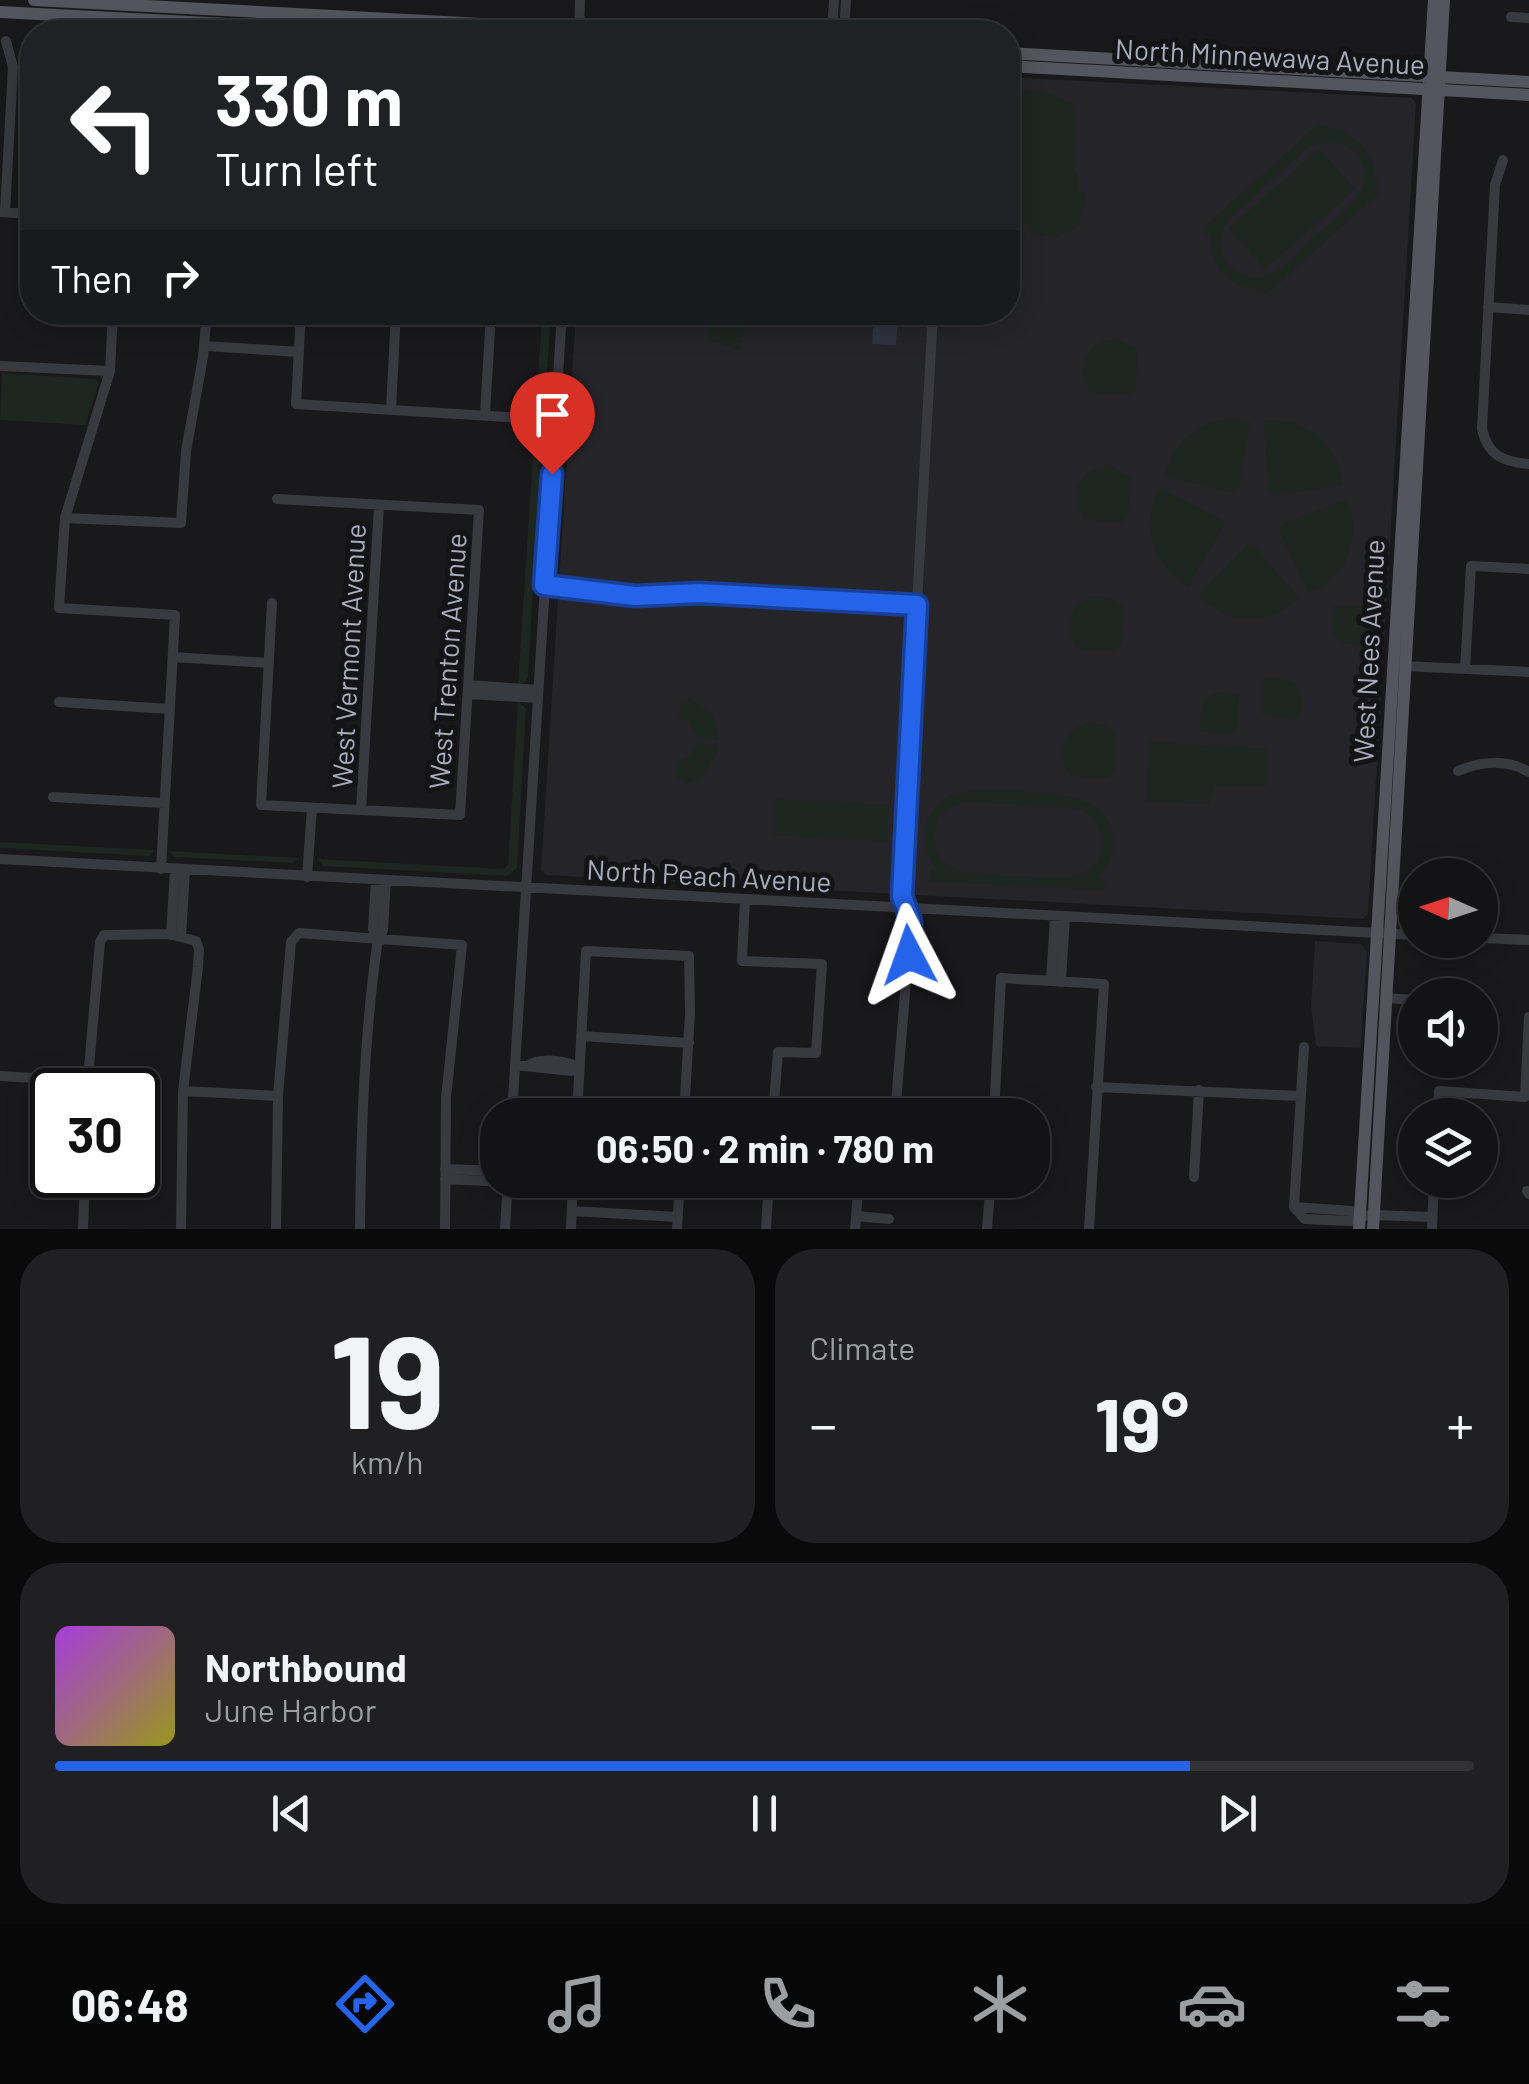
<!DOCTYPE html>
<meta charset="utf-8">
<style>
body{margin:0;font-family:Barlow,sans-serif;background:#202022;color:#f1f3f6;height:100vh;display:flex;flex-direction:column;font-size:38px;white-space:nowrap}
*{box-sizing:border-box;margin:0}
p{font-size:32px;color:#9d9ea0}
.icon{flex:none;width:55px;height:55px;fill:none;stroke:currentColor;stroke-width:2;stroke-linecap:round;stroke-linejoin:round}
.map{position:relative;height:1229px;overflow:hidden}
.sheet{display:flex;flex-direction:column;gap:20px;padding:20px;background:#0a0a0b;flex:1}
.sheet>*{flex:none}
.top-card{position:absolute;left:20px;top:20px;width:1000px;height:305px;border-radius:40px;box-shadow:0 5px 25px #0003,0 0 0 2px #323234;background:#202124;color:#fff;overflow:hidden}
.needle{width:65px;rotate:273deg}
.buttons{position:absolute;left:1398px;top:858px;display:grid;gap:20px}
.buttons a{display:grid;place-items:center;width:100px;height:100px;border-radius:50%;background:#131214;box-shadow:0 5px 25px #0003,0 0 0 2px #323234;font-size:50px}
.speed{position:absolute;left:30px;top:1068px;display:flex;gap:20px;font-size:50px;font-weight:700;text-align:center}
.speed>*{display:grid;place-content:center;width:130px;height:130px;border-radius:50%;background:#131214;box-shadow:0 5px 25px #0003,0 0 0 2px #323234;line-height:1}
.speed .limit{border:5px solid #111;border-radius:15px;background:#fff;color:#111}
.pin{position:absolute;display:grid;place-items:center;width:85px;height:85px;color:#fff;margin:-102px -42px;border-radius:50% 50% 50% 0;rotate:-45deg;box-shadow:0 0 10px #0007}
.pin .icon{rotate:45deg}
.me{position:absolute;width:110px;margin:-55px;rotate:356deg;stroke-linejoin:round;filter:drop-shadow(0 0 8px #0008)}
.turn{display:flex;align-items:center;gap:35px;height:210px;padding:0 30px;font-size:45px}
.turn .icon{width:130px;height:130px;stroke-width:2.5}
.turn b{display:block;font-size:70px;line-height:85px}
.then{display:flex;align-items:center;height:95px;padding:0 30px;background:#0003;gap:20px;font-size:38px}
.big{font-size:75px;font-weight:700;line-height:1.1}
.sheet .widget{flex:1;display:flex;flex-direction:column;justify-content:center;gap:15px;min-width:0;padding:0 35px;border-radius:40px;background:#202022}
.sheet .dial{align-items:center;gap:0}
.dial b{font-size:130px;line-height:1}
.song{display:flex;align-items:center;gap:30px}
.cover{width:120px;height:120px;border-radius:15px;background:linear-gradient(135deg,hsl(280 70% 55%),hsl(60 70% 35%))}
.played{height:10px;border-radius:5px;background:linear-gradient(90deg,#2563eb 80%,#323234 80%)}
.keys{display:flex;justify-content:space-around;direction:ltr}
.heat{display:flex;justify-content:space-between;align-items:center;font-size:55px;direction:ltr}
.sheet .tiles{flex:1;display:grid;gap:20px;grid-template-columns:1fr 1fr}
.widget:last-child{grid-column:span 2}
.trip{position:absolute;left:480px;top:1098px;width:570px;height:100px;border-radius:40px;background:#131214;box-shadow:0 5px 25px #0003,0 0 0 2px #323234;font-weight:700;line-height:100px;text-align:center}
.tabs{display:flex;height:160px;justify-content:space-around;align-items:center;background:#080708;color:#9d9ea0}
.tabs .icon{width:70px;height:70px}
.tabs .selected{color:#2563eb}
.tabs b{font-size:45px;color:#f1f3f6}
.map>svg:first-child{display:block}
</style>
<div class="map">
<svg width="1529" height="1229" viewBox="0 0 1529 1229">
<rect width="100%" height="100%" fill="#19181b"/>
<path fill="#252428" d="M1008 77 1411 98 1416 103 1368 914 1363 919 546 875 541 870 576 313 1008 312Z
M1315 941 1361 944 1367 952 1361 1048 1316 1046 1311 1006Z"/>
<path fill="#1e2620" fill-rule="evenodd" d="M1029 91 1044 92 1076 105 1073 172 1077 173V192L1087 193 1078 226 1056 238 1030 232V225L1018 221 1020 216 1008 210V93Z
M1318 125 1346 133 1363 146 1373 164 1379 193 1267 294H1258L1256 288C1227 285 1210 266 1210 236L1205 234V226ZM1331 141C1345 143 1356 149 1362 162 1377 195 1332 221 1311 240 1297 253 1281 274 1262 277 1246 280 1230 271 1223 257 1217 244 1221 231 1228 220L1306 149 1320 142Z
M1319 149 1355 189 1265 269 1229 229Z
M542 313H551L545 404 536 410Z
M713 313H748L740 350 707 338Z
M1117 339 1137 350 1136 389 1129 394 1091 392C1074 367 1087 341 1117 339Z
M2 373 96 379 99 383 85 425 0 420Z
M1240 419 1250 422 1238 490 1233 493 1165 476C1174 439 1202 418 1240 419Z
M1277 420C1313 425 1340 448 1342 485L1274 495 1269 491 1264 421Z
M535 425 542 432 528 677 525 682 518 684Z
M1110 466 1130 477 1128 516 1122 522 1084 519C1067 495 1080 468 1110 466Z
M1161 489 1222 520 1224 526 1188 586C1153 565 1139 525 1161 489Z
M1347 499C1362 536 1349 577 1309 592L1279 530 1282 524Z
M1247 545H1253L1299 598C1270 625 1227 627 1199 595Z
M1093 596 1113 599 1123 606 1121 645 1115 651 1077 649C1063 627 1068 606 1093 596Z
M1334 606 1368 607 1372 612 1370 645C1339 646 1327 639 1334 606Z
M1264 678C1295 678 1307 685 1299 718L1265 716 1261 711Z
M1222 692 1239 695 1238 729 1233 733 1200 732 1202 704 1212 694Z
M689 697 713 715 719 740 697 737 689 722 679 717 681 699 687 700Z
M518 701 526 709 517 868 507 876 323 866 318 859 504 869 508 865Z
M1086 723 1106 725 1116 733 1115 772 1108 778 1070 776C1056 754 1062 733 1086 723Z
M1149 742 1268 749 1266 786 1215 785 1214 793H1210L1209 804 1146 801Z
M697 743 719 744C714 765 704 777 684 784L683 780 677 781 676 762 691 755Z
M972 791C1013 793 1105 782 1113 835 1116 853 1109 866 1097 878L1105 880 1104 890 929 881 930 870H937C911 837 929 793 972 791ZM966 801 1081 809C1114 827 1108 869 1072 877 1047 877 976 878 955 869 941 863 932 847 935 831 937 814 950 805 966 801Z
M775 799 889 805 887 841 773 835Z
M0 842 154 850 149 856 0 848Z
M169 851 300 858 293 863 174 857Z"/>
<path fill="#2d3440" d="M874 313H898L896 345 872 344Z"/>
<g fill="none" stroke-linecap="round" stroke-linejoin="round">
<path stroke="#393940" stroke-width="10" d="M1511 17 1529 18
M89 32 90 16
M579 32 580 0
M832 32 834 0
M844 32 846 0
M1503 160 1495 185 1482 428C1487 455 1503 462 1529 464
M1 212 32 214
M5 212 13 67 6 41
M1488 307 1529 310
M113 312 110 371 65 518 59 608 175 615 161 869
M301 312 296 404 555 420
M205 346 299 352
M0 366 110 371
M391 409 396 312
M485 415 491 312
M65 518 181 523 186 451 203 357 207 312
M545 585 635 595 699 593 917 605
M272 603 261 805 460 815 479 510 277 499
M173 657 269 663
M1404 666 1529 672
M1465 669 1471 566 1529 569
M469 685 538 690
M468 694 537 698
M59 702 170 709
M1458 771C1481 761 1507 759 1529 772
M53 797 164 803
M361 810 379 505
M0 859 1415 935
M307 877 312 808
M376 880 373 929 378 939
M745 899 742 961 822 964 816 1053 778 1052 773 1115
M171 935 175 870
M181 937 185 871
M1480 938 1529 940
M1051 981 1055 916
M1061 982 1065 916
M1386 998 1415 1000
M581 1036 689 1043
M515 1065 572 1071 579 1068
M527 1066C539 1057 568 1060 579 1068
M0 1076 87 1081
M1096 1087 1301 1096
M87 1090 100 942 104 935 169 934 196 941 199 949 198 967 183 1091 181 1229
M183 1091 278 1096
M512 1115 562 312
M577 1115 586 951 689 956 690 1013 684 1115
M895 1115 911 921 901 896 933 312
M994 1115 1001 978 1104 984 1089 1229
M1438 1115 1439 1091 1525 1097 1529 1017
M445 1169 498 1171
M1194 1177 1199 1090
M445 1179 508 1182
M1527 1191 1529 1194
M1294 1207 1304 1047
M1294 1207 1305 1219 1351 1221 1360 1216 1373 1215 1432 1217
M1294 1207 1352 1211 1360 1216
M572 1211 678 1217
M856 1216 889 1219
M83 1229 85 1175
M276 1229 278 1096 291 942 299 933 462 945 446 1098 445 1229
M360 1229C361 1131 364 1036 378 939L383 930 386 880
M505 1229 508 1180
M571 1229 573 1180
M677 1229 680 1180
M766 1229 769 1180
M855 1229 859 1180
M987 1229 991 1180
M1432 1229 1434 1180"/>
<path stroke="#55555f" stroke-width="12" d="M34 0 633 32
M0 12 377 32
M1008 53 1529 82
M1008 66 1529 95
M1359 1229 1434 0
M1373 1229 1444 0"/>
</g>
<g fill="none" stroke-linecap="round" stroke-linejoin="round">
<defs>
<path id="route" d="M552 474 544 585 635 596 699 593 917 605 902 896 911 921 909 955"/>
</defs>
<use href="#route" stroke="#184099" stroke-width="25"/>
<use href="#route" stroke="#2563eb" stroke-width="18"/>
</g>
<g text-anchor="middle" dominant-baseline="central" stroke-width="10" stroke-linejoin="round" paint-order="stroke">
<g font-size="28" fill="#a9acbc" stroke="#141316">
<text transform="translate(1270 56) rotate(3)">North Minnewawa Avenue</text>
<text transform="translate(1368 651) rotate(-87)">West Nees Avenue</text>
<text transform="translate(348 656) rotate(-87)">West Vermont Avenue</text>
<text transform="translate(447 661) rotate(-86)">West Trenton Avenue</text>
<text transform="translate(709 875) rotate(3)">North Peach Avenue</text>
</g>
</g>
</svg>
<div class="buttons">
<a><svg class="needle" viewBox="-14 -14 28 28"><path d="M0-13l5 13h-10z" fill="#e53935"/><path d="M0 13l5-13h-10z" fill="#9d9ea0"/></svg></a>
<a><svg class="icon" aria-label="sound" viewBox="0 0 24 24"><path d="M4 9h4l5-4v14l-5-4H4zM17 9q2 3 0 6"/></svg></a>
<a><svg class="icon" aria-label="layers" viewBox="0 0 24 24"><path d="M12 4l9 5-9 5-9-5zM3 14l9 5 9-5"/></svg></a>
</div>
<div class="speed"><div class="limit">30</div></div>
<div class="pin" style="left:552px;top:474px;background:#d93025"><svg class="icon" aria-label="arrive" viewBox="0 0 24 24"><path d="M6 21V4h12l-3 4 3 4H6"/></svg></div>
<svg class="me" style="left:909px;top:955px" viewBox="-20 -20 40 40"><path d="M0-17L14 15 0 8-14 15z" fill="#2563eb" stroke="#fff" stroke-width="4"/></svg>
<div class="trip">06:50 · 2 min · 780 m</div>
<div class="top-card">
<div class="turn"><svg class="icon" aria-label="left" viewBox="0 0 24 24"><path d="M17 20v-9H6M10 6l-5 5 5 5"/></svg><div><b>330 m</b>Turn left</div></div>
<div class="then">Then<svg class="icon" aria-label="right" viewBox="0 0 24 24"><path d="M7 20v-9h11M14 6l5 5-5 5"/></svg></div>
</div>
</div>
<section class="sheet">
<div class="tiles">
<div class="widget dial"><b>19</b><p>km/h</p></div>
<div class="widget"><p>Climate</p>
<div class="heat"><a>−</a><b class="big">19°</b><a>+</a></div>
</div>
<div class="widget">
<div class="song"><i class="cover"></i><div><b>Northbound</b><p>June Harbor</p></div></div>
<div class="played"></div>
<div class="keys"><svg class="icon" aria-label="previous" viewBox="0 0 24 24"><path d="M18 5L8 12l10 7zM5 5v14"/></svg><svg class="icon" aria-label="pause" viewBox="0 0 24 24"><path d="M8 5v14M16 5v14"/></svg><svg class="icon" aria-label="next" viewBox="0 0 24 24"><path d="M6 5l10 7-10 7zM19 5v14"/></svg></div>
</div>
</div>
</section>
<nav class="tabs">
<b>06:48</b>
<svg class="icon selected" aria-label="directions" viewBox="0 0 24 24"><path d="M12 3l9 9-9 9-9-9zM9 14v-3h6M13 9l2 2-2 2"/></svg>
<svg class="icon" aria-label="music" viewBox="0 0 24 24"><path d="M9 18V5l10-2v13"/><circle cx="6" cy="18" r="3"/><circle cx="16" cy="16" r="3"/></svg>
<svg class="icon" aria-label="phone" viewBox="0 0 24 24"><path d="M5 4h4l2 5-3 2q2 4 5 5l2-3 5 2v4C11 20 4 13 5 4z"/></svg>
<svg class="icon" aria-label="climate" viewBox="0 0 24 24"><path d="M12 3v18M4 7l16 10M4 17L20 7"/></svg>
<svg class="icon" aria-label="car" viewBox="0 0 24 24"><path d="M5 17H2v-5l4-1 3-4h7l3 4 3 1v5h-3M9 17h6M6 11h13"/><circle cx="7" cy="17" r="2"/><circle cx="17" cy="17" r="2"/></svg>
<svg class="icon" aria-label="filters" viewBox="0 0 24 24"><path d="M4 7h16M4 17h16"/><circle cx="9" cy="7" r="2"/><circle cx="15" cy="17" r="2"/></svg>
</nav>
